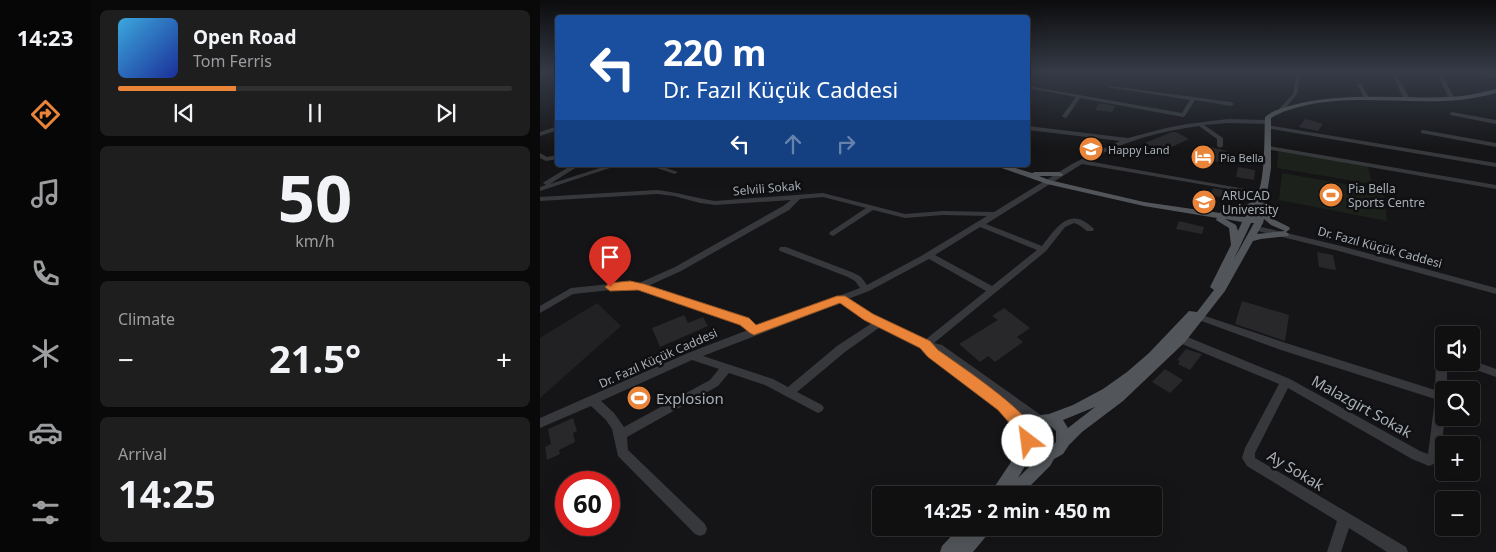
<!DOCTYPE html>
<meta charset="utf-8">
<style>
body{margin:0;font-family:"Noto Sans",sans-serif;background:#1e1e1f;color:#f1f3f6;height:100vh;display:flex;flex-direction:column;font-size:19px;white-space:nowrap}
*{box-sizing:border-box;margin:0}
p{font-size:16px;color:#9c9d9f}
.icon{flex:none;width:28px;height:28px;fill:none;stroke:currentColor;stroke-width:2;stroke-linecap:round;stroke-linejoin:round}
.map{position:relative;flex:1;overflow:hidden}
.drawer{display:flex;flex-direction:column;gap:10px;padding:10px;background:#090909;width:450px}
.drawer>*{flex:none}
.guide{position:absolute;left:15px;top:15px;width:475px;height:152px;border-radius:5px;box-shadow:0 5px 20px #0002,0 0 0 1px #303031;background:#1a4fa0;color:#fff;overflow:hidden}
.tools{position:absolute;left:895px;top:326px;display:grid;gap:10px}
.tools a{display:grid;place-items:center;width:45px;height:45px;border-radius:5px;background:#101011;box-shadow:0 5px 20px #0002,0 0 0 1px #303031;font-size:25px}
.speed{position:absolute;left:15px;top:471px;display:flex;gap:10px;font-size:25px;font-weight:700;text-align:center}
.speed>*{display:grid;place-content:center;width:65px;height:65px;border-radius:50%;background:#101011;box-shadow:0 5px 20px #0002,0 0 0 1px #303031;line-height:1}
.speed .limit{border:8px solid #d22;background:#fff;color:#111}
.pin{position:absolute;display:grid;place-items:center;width:42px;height:42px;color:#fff;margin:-51px -21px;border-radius:50% 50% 50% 0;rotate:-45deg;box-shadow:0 0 5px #0007}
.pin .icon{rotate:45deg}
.me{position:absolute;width:55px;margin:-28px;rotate:330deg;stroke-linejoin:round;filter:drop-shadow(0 0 4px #0008)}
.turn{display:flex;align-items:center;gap:18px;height:105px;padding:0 25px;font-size:22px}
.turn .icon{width:65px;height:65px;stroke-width:2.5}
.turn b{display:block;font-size:35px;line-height:42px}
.lanes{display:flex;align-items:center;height:48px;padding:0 25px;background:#0003;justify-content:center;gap:25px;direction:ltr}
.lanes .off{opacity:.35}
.big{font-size:38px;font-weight:700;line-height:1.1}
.drawer .card{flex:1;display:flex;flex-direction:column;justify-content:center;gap:8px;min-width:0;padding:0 18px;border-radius:8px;background:#1e1e1f}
.drawer .dial{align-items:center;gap:0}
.dial b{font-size:65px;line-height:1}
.song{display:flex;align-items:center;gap:15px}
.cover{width:60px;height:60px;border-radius:8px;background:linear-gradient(135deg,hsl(200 70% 55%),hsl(230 70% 35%))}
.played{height:5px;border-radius:2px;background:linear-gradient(90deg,#ea8439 30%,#303031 30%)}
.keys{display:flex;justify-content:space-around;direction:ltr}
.heat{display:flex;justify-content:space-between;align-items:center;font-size:28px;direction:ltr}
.trip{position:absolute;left:332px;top:486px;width:290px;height:50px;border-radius:5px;background:#101011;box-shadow:0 5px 20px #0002,0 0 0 1px #303031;font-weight:700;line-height:50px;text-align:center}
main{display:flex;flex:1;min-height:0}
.tabs{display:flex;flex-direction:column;width:90px;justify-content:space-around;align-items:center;background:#060607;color:#9c9d9f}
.tabs .icon{width:35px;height:35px}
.tabs .current{color:#ea8439}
.tabs b{font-size:22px;color:#f1f3f6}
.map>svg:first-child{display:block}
</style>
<main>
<nav class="tabs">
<b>14:23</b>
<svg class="icon current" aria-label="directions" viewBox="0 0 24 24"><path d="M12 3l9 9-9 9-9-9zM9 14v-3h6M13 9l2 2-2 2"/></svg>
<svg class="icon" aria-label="music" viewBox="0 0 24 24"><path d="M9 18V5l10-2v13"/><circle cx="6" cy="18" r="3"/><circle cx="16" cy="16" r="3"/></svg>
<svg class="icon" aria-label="phone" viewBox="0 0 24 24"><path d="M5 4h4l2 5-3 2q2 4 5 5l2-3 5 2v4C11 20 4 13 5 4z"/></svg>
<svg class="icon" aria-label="climate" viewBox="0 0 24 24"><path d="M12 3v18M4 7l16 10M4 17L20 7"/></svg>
<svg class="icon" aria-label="car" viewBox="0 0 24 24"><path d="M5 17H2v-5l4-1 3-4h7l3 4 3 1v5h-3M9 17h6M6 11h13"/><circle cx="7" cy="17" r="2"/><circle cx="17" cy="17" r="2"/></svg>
<svg class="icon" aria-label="filters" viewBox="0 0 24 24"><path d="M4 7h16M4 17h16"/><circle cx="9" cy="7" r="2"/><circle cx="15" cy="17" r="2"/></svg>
</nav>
<section class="drawer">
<div class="card">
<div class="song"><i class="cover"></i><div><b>Open Road</b><p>Tom Ferris</p></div></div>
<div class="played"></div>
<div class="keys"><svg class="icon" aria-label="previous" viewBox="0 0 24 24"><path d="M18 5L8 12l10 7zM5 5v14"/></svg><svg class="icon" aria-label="pause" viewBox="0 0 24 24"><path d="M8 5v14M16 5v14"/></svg><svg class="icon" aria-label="next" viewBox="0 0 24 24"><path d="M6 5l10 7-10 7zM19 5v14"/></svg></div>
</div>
<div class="card dial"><b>50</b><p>km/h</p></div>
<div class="card"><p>Climate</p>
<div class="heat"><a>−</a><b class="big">21.5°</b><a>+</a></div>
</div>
<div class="card"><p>Arrival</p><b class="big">14:25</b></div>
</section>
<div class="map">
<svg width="956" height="552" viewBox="0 0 956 552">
<rect width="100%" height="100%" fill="#151517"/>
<path fill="#212124" d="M57 303 81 326 0 398V338Z"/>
<path fill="#1c211b" d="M738 151 828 166 832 184 737 168Z
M742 173 843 191 847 221 739 200Z"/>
<path fill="#28282b" d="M559 103 575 106 572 112 555 110Z
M765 119 777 122 783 124 778 131 759 127Z
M632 132H636L649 139 625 150H619L605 143Z
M660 144 687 151 685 163 666 160 667 155 657 154Z
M698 167 715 170 714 180 696 177Z
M673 188 705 194 704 202 676 196 675 207 652 204 653 196 670 198Z
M639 221 664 227 662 234 636 229Z
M777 252 793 255 796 270 779 267Z
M702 301 749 315 745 341 695 324Z
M464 308 490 328 477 337 483 342 455 362 448 356 440 362 419 344 458 320 452 316Z
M144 315 148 323 163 317 168 326 120 347 112 328Z
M646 349 662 354 650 370 638 364 640 361 637 360Z
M625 369 643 380 630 393 612 382Z
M33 418 37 431 33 433 35 442 19 450 20 454 7 460 5 447 11 444 8 429Z"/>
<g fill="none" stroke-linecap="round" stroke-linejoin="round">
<path fill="#36383b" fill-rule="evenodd" d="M681 72H698L700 73 698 74Z
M757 72H761L757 94 743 111H739V109L753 94Z
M851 72H855L870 99 869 100 864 99Z
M909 72H917L903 76 915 99 912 101 909 99 898 75Z
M920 72H930L956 76V78Z
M817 84H821L830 99 829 100H825Z
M488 86 642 113 650 100 568 87 570 86 691 102 694 104 691 106 655 100 645 116 643 117 540 98 527 117 525 118 522 116 536 97 488 88Z
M912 112 956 120V124L910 115V113Z
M688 119 727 120 730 122 727 124 688 123 664 125 683 138V146L680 148 677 146V139L659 126C619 131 582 142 547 161L722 192 724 193V195L542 164 446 224 502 246C517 227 530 205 554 229L553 231H547L539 225 534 223 525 227 506 251 394 343 402 345 505 418 507 422 505 426 501 427 497 426 470 406 492 429 494 433 492 437 488 438 484 437 459 409 389 356 381 346 340 327 305 352 257 392 282 405 284 408 282 411 278 413 274 411 225 385 189 373 178 386 87 437 88 450 165 524 167 529 165 534 160 536 155 534 78 456 72 429 66 420 51 406 0 428V418L148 353 208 330 201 323 99 289 90 288 33 294 0 313V306L31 288 90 282 99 283 135 267 243 206 251 200 175 205 160 203 134 196 117 194 0 201V197L117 190C137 192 155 198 175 201L283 193 365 214 403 211 454 212 532 164 556 152 580 141 488 130V126L588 138 626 128 647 124ZM283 197 326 208 290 232 289 234 293 236 333 210 365 218 403 215 447 216 381 256 327 285 321 277 314 273 246 247H240L239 249 240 251 308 277 315 281 320 288 217 327 207 319 108 286 141 271 249 210 260 199ZM440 227 497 250 452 286 395 255ZM389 259 446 291 385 340 351 325 308 299 329 291ZM300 303 332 323 297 346 248 387 233 379 163 356ZM152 360 179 369 170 380 84 427 74 413 61 401Z
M727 125 956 163V167L725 128V126Z
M18 126V130L0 136V132Z
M883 130 956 143V147L881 133V131Z
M728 146 956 185V189L726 149 725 148Z
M0 153 7 157 18 155V159L6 161 0 158Z
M32 165H40L10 184 69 165H79L0 191V187L6 185 3 183 4 182Z
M107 165H117L138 172 135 174Z
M714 226H717L801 246 956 288V294L795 250 714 230 713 228Z
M659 314 749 344 895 390 896 361 897 358 904 355V362H907V390H904V418H905L900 457C898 462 894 464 889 466L872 459 748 388 715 453V458L866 547 868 552H847L809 528 801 552H787L797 521 707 466 702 458 705 448 739 384 637 342 636 339 637 336H645L750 379 880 451 888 454 895 399 741 350 656 319 654 317 656 315Z
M931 360 956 369V377L922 365 921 362H931Z"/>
<path fill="#52565a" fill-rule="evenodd" d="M956 89V93C895 111 829 92 767 105 755 108 742 111 731 118V168L725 207 733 219 749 227 750 229 746 232 749 234 748 236 721 239 713 241 685 291 645 342 583 401 542 432 529 445 523 454 514 459 510 466 481 495H449L483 444 482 434 489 421 501 415 509 414 533 405 563 389 587 372 609 353 649 311 657 312 674 290 670 287 691 245 689 228 676 220 677 218 604 206 507 184 453 165H465L492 173 495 172H519L523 174 522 176H499L509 180 604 202 680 213 681 211C691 209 705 208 714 200 726 188 724 136 725 117 733 110 743 108 753 105 805 92 858 99 910 97 926 96 941 93 956 89ZM709 209 705 217 688 215ZM685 219 702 222 698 231 696 225ZM724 219 731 225 745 231 717 234 723 223ZM711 223H714L694 259ZM555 407 528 428 523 420ZM509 425 516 431V442L510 448H502L496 442V432L502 426ZM491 456 497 459 478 478Z
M419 528H450L448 534 433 552H400L402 546Z"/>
</g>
<linearGradient id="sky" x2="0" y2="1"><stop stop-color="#0c0c0d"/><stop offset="0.48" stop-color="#353b47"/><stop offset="1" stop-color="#353b47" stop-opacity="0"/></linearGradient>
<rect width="956" height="149" fill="url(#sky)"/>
<path fill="#ea8439" stroke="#985625" d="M90 281 104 284 209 318 216 325 297 296H305L333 314 390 341 398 350C419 365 487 410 495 432 497 437 496 441 494 446L488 448 482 446 480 435 458 410 388 357 380 348 324 320 300 303 214 335 210 333 200 325 98 290 70 291 65 287 70 283Z"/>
<defs>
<symbol id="school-disc" viewBox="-11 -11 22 22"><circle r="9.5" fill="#ea8439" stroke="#101012"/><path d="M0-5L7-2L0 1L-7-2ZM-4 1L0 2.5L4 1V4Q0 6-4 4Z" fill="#fff"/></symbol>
<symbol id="hotel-disc" viewBox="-11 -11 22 22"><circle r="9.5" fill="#ea8439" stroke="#101012"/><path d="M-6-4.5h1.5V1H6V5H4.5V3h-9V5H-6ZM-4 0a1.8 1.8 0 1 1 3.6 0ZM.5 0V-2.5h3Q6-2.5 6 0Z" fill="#fff"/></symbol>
<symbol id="stadium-disc" viewBox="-11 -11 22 22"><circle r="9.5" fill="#ea8439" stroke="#101012"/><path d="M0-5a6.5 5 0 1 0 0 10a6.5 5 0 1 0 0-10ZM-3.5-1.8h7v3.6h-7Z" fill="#fff"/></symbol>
<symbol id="university-disc" viewBox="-11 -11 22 22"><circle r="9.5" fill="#ea8439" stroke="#101012"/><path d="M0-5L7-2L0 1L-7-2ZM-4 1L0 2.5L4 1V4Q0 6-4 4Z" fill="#fff"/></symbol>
</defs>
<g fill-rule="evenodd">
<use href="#school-disc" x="537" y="135" width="28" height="28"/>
<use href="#hotel-disc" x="649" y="143" width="28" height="28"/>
<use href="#stadium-disc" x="777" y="181" width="28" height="28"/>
<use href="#university-disc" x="650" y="188" width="28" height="28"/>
<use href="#stadium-disc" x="85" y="384" width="28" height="28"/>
</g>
<g text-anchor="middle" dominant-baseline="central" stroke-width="5" stroke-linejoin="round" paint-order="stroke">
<g font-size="11" fill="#a7afb6" stroke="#101012" text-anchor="start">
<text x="568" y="149">Happy Land</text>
<text x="680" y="157">Pia Bella</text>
</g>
<g font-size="12" fill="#a7afb6" stroke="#101012">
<text transform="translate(227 188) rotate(-5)">Selvili Sokak</text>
<text transform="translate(840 247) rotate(15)">Dr. Fazıl Küçük Caddesi</text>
<text transform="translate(118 358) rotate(-24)">Dr. Fazıl Küçük Caddesi</text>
</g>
<g font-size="12" fill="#a7afb6" stroke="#101012" text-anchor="start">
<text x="808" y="188">Pia Bella<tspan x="808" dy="14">Sports Centre</tspan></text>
<text x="682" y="195">ARUCAD<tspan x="682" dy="14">University</tspan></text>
</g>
<g font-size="15" fill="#a7afb6" stroke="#101012" text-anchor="start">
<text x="116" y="398">Explosion</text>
</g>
<g font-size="15" fill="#a7afb6" stroke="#101012">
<text transform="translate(822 406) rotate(29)">Malazgirt Sokak</text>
<text transform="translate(756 470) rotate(31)">Ay Sokak</text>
</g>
</g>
</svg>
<div class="tools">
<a><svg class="icon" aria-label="sound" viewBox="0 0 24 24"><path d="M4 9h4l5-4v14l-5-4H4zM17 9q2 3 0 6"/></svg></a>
<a><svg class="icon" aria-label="search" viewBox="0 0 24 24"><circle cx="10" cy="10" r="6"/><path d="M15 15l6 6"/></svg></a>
<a>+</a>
<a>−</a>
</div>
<div class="speed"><div class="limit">60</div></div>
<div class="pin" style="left:70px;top:287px;background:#d93025"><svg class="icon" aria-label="arrive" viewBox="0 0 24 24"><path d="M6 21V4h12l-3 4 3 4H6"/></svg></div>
<svg class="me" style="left:488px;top:441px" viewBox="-20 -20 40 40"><circle r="19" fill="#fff"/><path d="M0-13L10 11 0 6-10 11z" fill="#ea8439"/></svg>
<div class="trip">14:25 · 2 min · 450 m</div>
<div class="guide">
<div class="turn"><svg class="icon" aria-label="left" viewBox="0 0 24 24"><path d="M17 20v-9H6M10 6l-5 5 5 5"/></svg><div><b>220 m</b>Dr. Fazıl Küçük Caddesi</div></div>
<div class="lanes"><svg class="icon" aria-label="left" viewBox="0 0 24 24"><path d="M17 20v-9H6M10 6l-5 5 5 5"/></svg><svg class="icon off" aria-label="ahead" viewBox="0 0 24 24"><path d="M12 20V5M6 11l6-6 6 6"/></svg><svg class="icon off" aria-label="right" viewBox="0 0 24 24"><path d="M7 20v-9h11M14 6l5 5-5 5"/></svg></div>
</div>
</div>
</main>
